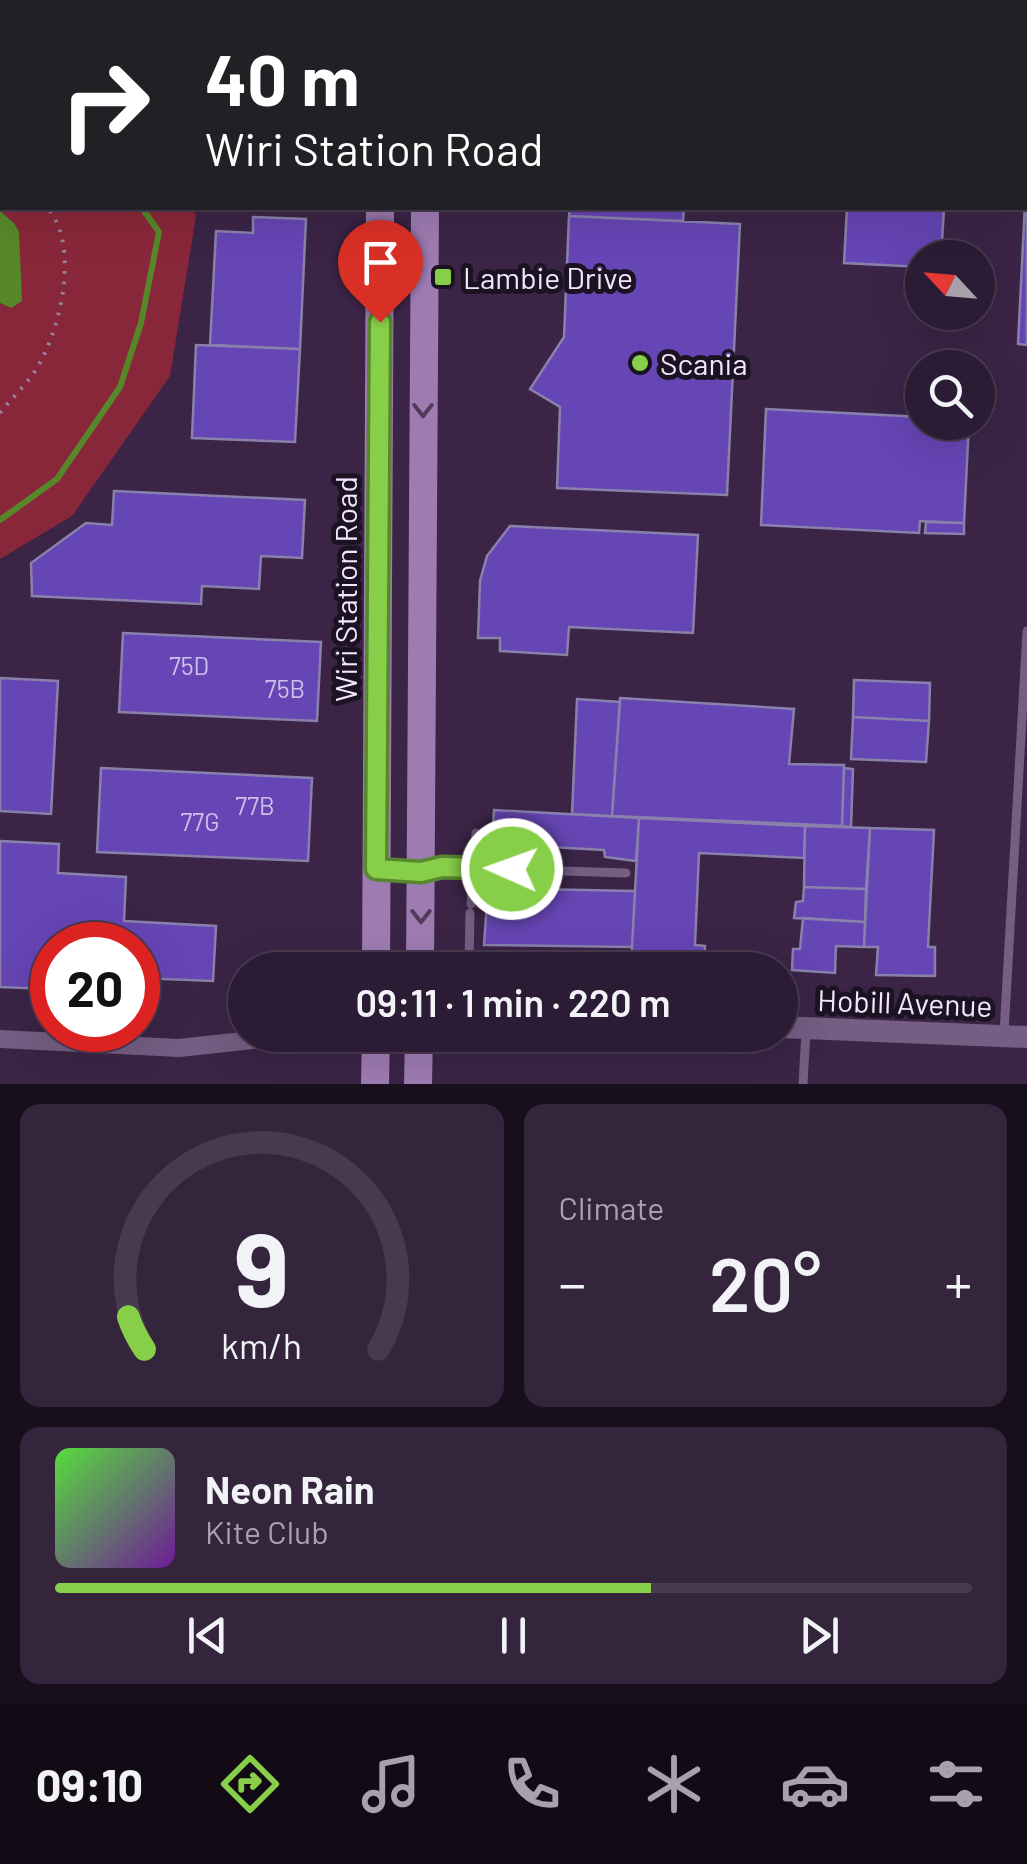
<!DOCTYPE html>
<meta charset="utf-8">
<style>
body{margin:0;font-family:Barlow,sans-serif;background:#34243c;color:#f1f3f6;height:100vh;display:flex;flex-direction:column;font-size:38px;white-space:nowrap}
*{box-sizing:border-box;margin:0}
p{font-size:32px;color:#a6a1ac}
.icon{flex:none;width:55px;height:55px;fill:none;stroke:currentColor;stroke-width:2;stroke-linecap:round;stroke-linejoin:round}
.map{position:relative;height:1084px;overflow:hidden}
.side{display:flex;flex-direction:column;gap:20px;padding:20px;background:#180f1d;flex:1}
.side>*{flex:none}
.banner{position:absolute;left:0px;top:0px;width:1028px;height:210px;box-shadow:0 10px 40px #0002,0 0 0 2px #48394f;background:#202124;color:#fff;overflow:hidden}
.needle{width:65px;rotate:296deg}
.tools{position:absolute;left:905px;top:240px;display:grid;gap:20px}
.tools a{display:grid;place-items:center;width:90px;height:90px;border-radius:50%;background:#2c1b34;box-shadow:0 10px 40px #0002,0 0 0 2px #48394f;font-size:50px}
.speed{position:absolute;left:30px;top:922px;display:flex;gap:20px;font-size:50px;font-weight:700;text-align:center}
.speed>*{display:grid;place-content:center;width:130px;height:130px;border-radius:50%;background:#2c1b34;box-shadow:0 10px 40px #0002,0 0 0 2px #48394f;line-height:1}
.speed .limit{border:15px solid #d22;background:#fff;color:#111}
.pin{position:absolute;display:grid;place-items:center;width:85px;height:85px;color:#fff;margin:-102px -42px;border-radius:50% 50% 50% 0;rotate:-45deg;box-shadow:0 0 10px #0007}
.pin .icon{rotate:45deg}
.me{position:absolute;width:110px;margin:-55px;rotate:272deg;stroke-linejoin:round;filter:drop-shadow(0 0 8px #0008)}
.turn{display:flex;align-items:center;gap:35px;height:210px;padding:0 40px;font-size:45px}
.turn .icon{width:130px;height:130px;stroke-width:2.5}
.turn b{display:block;font-size:70px;line-height:85px}
.big{font-size:75px;font-weight:600;line-height:1.1}
.side .tile{flex:1;display:flex;flex-direction:column;justify-content:center;gap:15px;min-width:0;padding:0 35px;border-radius:20px;background:#34243c}
.side .dial{align-items:center;gap:0}
.dial svg{height:260px;overflow:visible;fill:none;stroke:#48394f;stroke-width:7;stroke-linecap:round;text-anchor:middle}
.dial text{fill:#f1f3f6;stroke:none}
.song{display:flex;align-items:center;gap:30px}
.cover{width:120px;height:120px;border-radius:15px;background:linear-gradient(135deg,hsl(110 70% 55%),hsl(280 70% 35%))}
.played{height:10px;border-radius:5px;background:linear-gradient(90deg,#88cf49 65%,#48394f 65%)}
.keys{display:flex;justify-content:space-around;direction:ltr}
.heat{display:flex;justify-content:space-between;align-items:center;font-size:55px;direction:ltr}
.side .tiles{flex:1;display:grid;gap:20px;grid-template-columns:1fr 1fr}
.tile:last-child{grid-column:span 2}
.trip{position:absolute;left:228px;top:952px;width:570px;height:100px;border-radius:50px;background:#2c1b34;box-shadow:0 10px 40px #0002,0 0 0 2px #48394f;font-weight:600;line-height:100px;text-align:center}
.tabs{display:flex;height:160px;justify-content:space-around;align-items:center;background:#120b15;color:#a6a1ac}
.tabs .icon{width:70px;height:70px}
.tabs .current{color:#88cf49}
.tabs b{font-size:45px;color:#f1f3f6}
.map>svg:first-child{display:block}
</style>
<div class="map">
<svg width="1027" height="1084" viewBox="0 0 1027 1084">
<rect width="100%" height="100%" fill="#3b2446"/>
<path fill="#89273a" d="M0 0H144L2 2V208H193L196 216 170 376 72 516 0 559V303L11 308 14 223 0 211Z"/>
<path fill="#56882a" d="M0 211 14 223 19 232 22 301 11 308 0 303Z"/>
<g fill="none" stroke-linecap="round" stroke-linejoin="round">
<path stroke="#56882a" stroke-width="6" d="M47 2 48 0
M69 2 70 0
M0 520 57 479 120 387 141 323 159 232 142 208"/>
</g>
<path fill="#6645b4" stroke="#8981ac" stroke-width="2.5" d="M158 0H221L222 2H153Z
M615 0H779L615 2Z
M931 0H1011L931 2Z
M1027 163V345L1018 344Z
M570 208H684L683 221 569 216Z
M847 208H944L941 258H922V267L844 263Z
M569 216 740 224 727 495 557 488 560 407 530 389 564 337Z
M253 217 306 219 300 349 210 345 216 231 253 233Z
M196 345 300 349 295 442 192 438Z
M766 409 922 417V422H969L964 523 920 521 919 533 761 525Z
M114 491 305 500 302 558 261 556 259 589 202 586 201 604 32 596 31 563 86 523 112 525Z
M926 522 964 523V534L925 533Z
M510 526 698 535 693 633 569 627 567 655 500 651V638H478L480 581 487 556Z
M123 633 321 642 317 721 119 712Z
M0 678 58 681 51 814 0 811Z
M854 680 930 683 929 721 853 717Z
M620 698 794 709 789 764 844 765 842 826 612 816Z
M577 699 620 702 612 816 572 814Z
M853 717 929 721 926 762 851 759Z
M101 768 312 778 308 861 97 852Z
M844 768 853 769 851 827 842 826Z
M494 810 639 818 636 861 605 857 604 850 492 844Z
M639 818 805 826 804 858 699 853 695 945 705 946 704 969 631 965Z
M805 826 870 828 866 889 804 887Z
M870 828 934 830 928 947H935V976L876 975 878 947H864Z
M0 841 59 844 58 873 126 877 124 921 216 926 213 981 138 978V989V945H52V968H47L46 989 0 987Z
M804 887 866 889 865 922 794 918 796 902 803 901Z
M488 888 635 891 632 947 484 945Z
M803 918 865 922 864 947 836 946 835 973 792 970 793 949H800Z"/>
<g fill="none" stroke-linecap="round" stroke-linejoin="round">
<path stroke="#9784a0" stroke-width="4" stroke-dasharray="2.5 8" stroke-linecap="butt" d="M0 156 2 157
M0 413C11 399 25 386 35 371 61 331 80 247 48 208"/>
<path stroke="#755d83" stroke-width="9" d="M595 2V0
M379 869 421 872 442 867 626 873
M471 904 476 833
M470 913 469 961 569 965V970
M1004 1033 1027 631
M803 1084 806 1031"/>
<path stroke="#755d83" stroke-width="18" d="M0 1039 179 1048 298 1035"/>
<path stroke="#755d83" stroke-width="22" d="M780 1027 1027 1037"/>
<path stroke="#9e7cb2" stroke-width="28" d="M381 0V2
M427 0V2
M376 970 380 208
M420 970 425 208
M375 1084 376 1035
M418 1084 419 1035"/>
</g>
<defs><path id="oneway-chevron" d="M-2-3.5L2.5 0L-2 3.5" fill="none" stroke-width="1.6" stroke-linecap="round" stroke-linejoin="round" transform="scale(2.5)"/></defs>
<g stroke="#503d5c">
<use href="#oneway-chevron" transform="translate(423 410) rotate(90)"/>
<use href="#oneway-chevron" transform="translate(421 916) rotate(90)"/>
</g>
<g fill="none" stroke-linecap="round" stroke-linejoin="round">
<defs>
<path id="route" d="M380 322 376 869 421 872 442 867 512 869"/>
</defs>
<use href="#route" stroke="#58872f" stroke-width="25"/>
<use href="#route" stroke="#88cf49" stroke-width="18"/>
</g>
<g fill="#88cf49" stroke="#1c1322" stroke-width="4">
<rect x="433" y="267" width="20" height="20" rx="5"/>
<circle cx="640" cy="363" r="10"/>
</g>
<g text-anchor="middle" dominant-baseline="central" stroke-width="10" stroke-linejoin="round" paint-order="stroke">
<g font-size="25" fill="#d0beea">
<text x="189" y="665">75D</text>
<text x="285" y="688">75B</text>
<text x="255" y="805">77B</text>
<text x="200" y="821">77G</text>
</g>
<g font-size="30" fill="#f4e6fc" stroke="#1c1322" text-anchor="start">
<text x="463" y="277">Lambie Drive</text>
<text x="660" y="363">Scania</text>
</g>
<g font-size="30" fill="#f4e6fc" stroke="#1c1322">
<text transform="translate(345 589) rotate(-90)">Wiri Station Road</text>
<text transform="translate(905 1002) rotate(2)">Hobill Avenue</text>
</g>
</g>
</svg>
<div class="tools">
<a><svg class="needle" viewBox="-14 -14 28 28"><path d="M0-13l5 13h-10z" fill="#e53935"/><path d="M0 13l5-13h-10z" fill="#a6a1ac"/></svg></a>
<a><svg class="icon" aria-label="search" viewBox="0 0 24 24"><circle cx="10" cy="10" r="6"/><path d="M15 15l6 6"/></svg></a>
</div>
<div class="speed"><div class="limit">20</div></div>
<div class="pin" style="left:380px;top:322px;background:#d93025"><svg class="icon" aria-label="arrive" viewBox="0 0 24 24"><path d="M6 21V4h12l-3 4 3 4H6"/></svg></div>
<svg class="me" style="left:512px;top:869px" viewBox="-20 -20 40 40"><circle r="17" fill="#88cf49" stroke="#fff" stroke-width="3"/><path d="M0-11L8 9 0 5-8 9z" fill="#fff"/></svg>
<div class="trip">09:11 · 1 min · 220 m</div>
<div class="banner">
<div class="turn"><svg class="icon" aria-label="right" viewBox="0 0 24 24"><path d="M7 20v-9h11M14 6l5 5-5 5"/></svg><div><b>40 m</b>Wiri Station Road</div></div>
</div>
</div>
<section class="side">
<div class="tiles">
<div class="tile dial"><svg viewBox="0 0 100 80">
<path d="M14 69A42 42 0 1 1 86 69"/>
<path d="M14 69A42 42 0 0 1 9 59" stroke="#88cf49"/>
<text x="50" y="56" font-size="32" font-weight="700">9</text>
<text x="50" y="72" font-size="11">km/h</text>
</svg></div>
<div class="tile"><p>Climate</p>
<div class="heat"><a>−</a><b class="big">20°</b><a>+</a></div>
</div>
<div class="tile">
<div class="song"><i class="cover"></i><div><b>Neon Rain</b><p>Kite Club</p></div></div>
<div class="played"></div>
<div class="keys"><svg class="icon" aria-label="previous" viewBox="0 0 24 24"><path d="M18 5L8 12l10 7zM5 5v14"/></svg><svg class="icon" aria-label="pause" viewBox="0 0 24 24"><path d="M8 5v14M16 5v14"/></svg><svg class="icon" aria-label="next" viewBox="0 0 24 24"><path d="M6 5l10 7-10 7zM19 5v14"/></svg></div>
</div>
</div>
</section>
<nav class="tabs">
<b>09:10</b>
<svg class="icon current" aria-label="directions" viewBox="0 0 24 24"><path d="M12 3l9 9-9 9-9-9zM9 14v-3h6M13 9l2 2-2 2"/></svg>
<svg class="icon" aria-label="music" viewBox="0 0 24 24"><path d="M9 18V5l10-2v13"/><circle cx="6" cy="18" r="3"/><circle cx="16" cy="16" r="3"/></svg>
<svg class="icon" aria-label="phone" viewBox="0 0 24 24"><path d="M5 4h4l2 5-3 2q2 4 5 5l2-3 5 2v4C11 20 4 13 5 4z"/></svg>
<svg class="icon" aria-label="climate" viewBox="0 0 24 24"><path d="M12 3v18M4 7l16 10M4 17L20 7"/></svg>
<svg class="icon" aria-label="car" viewBox="0 0 24 24"><path d="M5 17H2v-5l4-1 3-4h7l3 4 3 1v5h-3M9 17h6M6 11h13"/><circle cx="7" cy="17" r="2"/><circle cx="17" cy="17" r="2"/></svg>
<svg class="icon" aria-label="filters" viewBox="0 0 24 24"><path d="M4 7h16M4 17h16"/><circle cx="9" cy="7" r="2"/><circle cx="15" cy="17" r="2"/></svg>
</nav>
